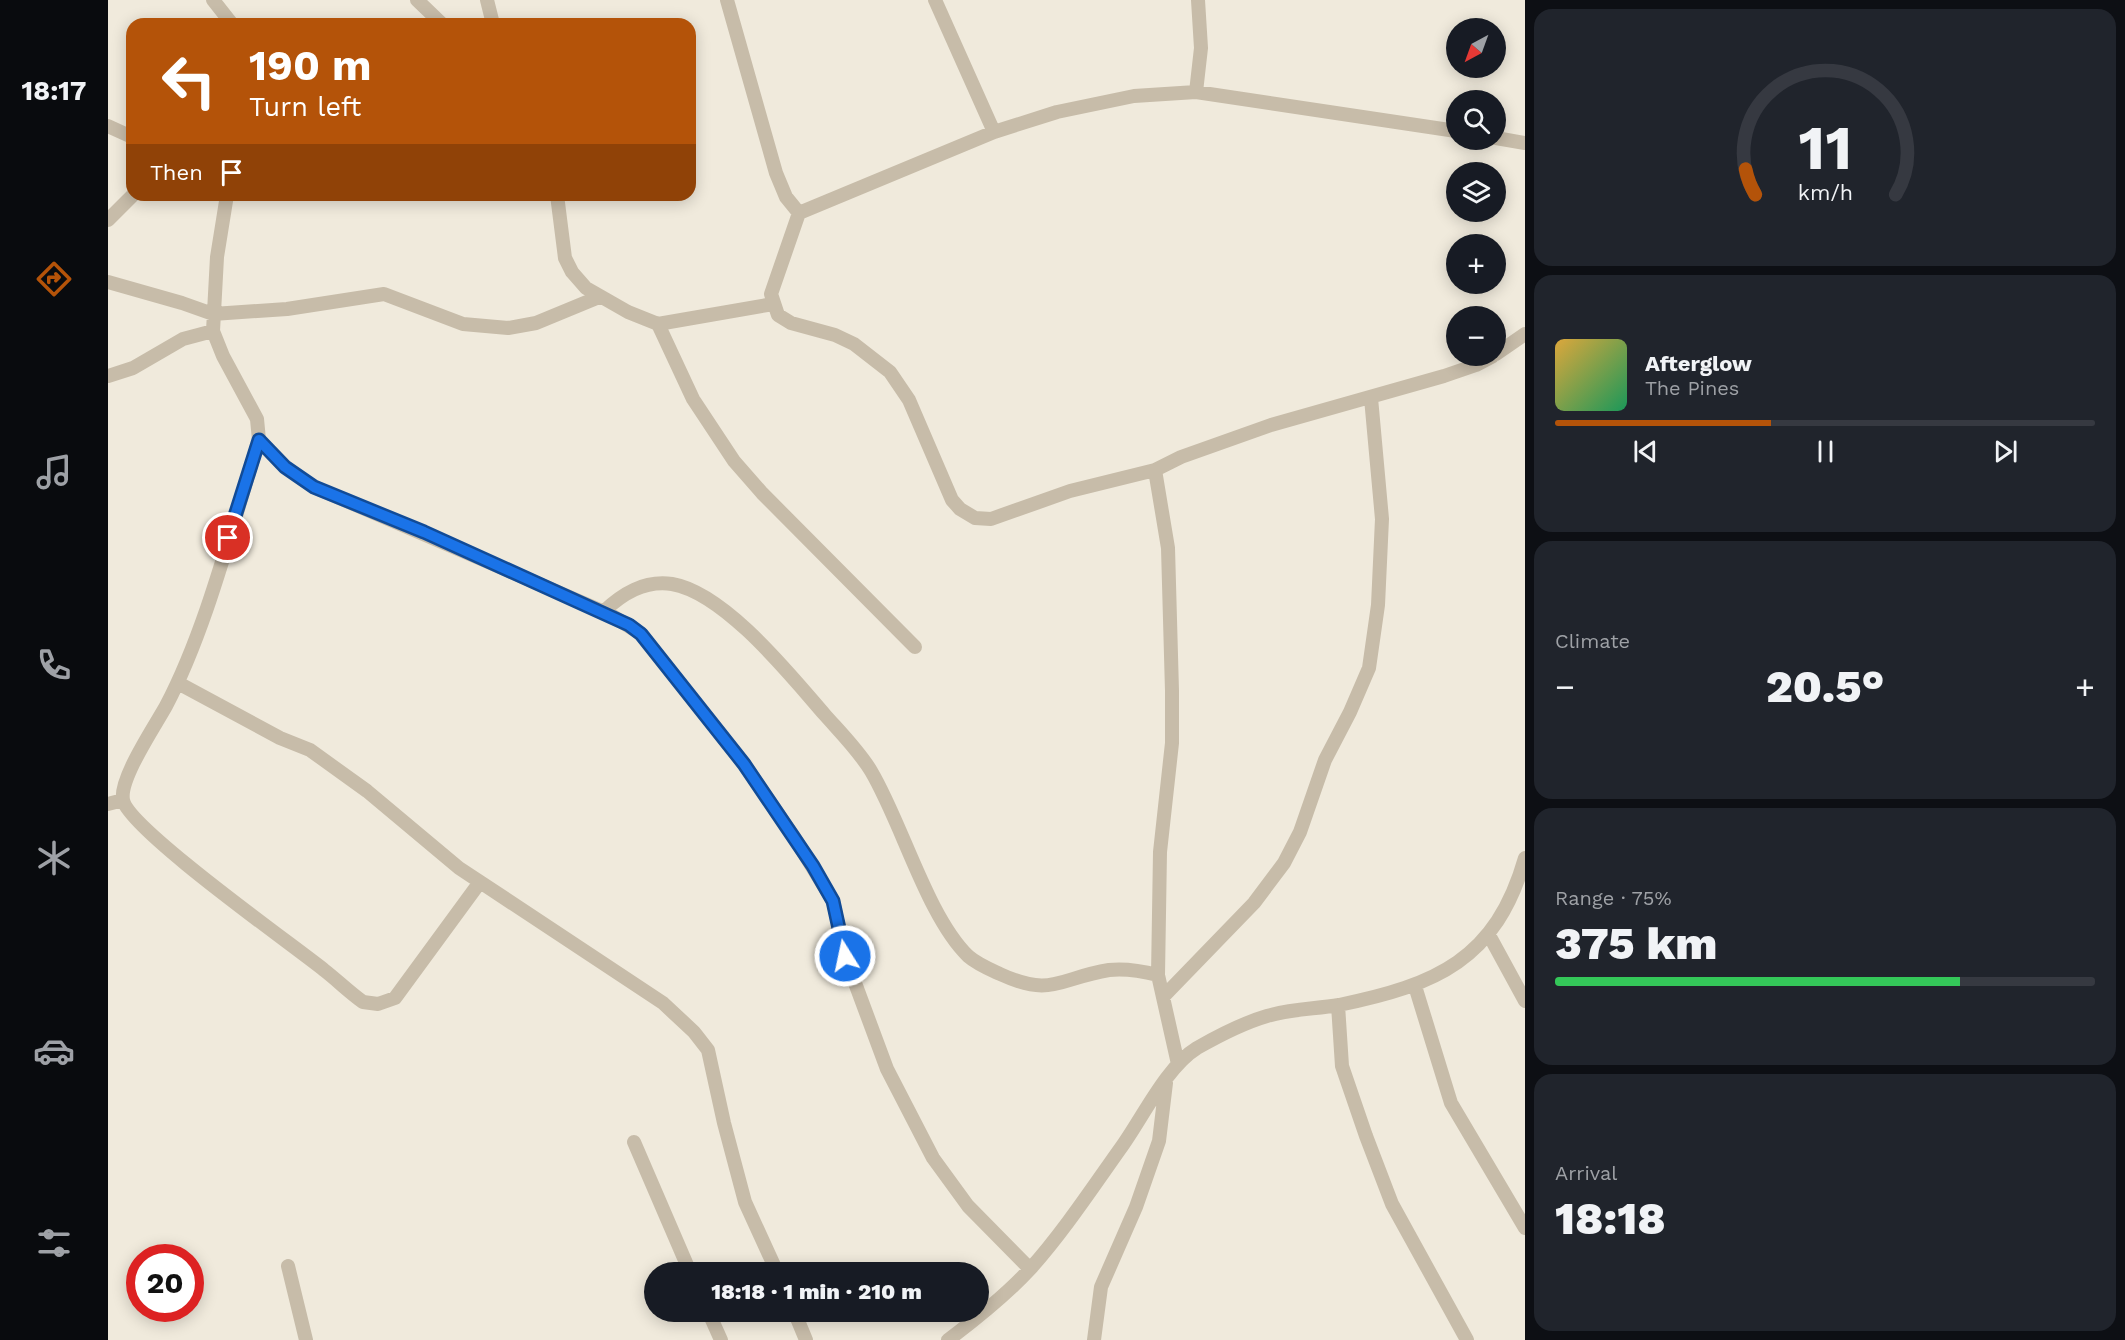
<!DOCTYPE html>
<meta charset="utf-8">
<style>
body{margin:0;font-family:"Work Sans",sans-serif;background:#20242c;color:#f1f3f6;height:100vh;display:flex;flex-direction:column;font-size:22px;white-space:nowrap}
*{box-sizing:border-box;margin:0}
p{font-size:20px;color:#9ea1a6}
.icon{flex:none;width:33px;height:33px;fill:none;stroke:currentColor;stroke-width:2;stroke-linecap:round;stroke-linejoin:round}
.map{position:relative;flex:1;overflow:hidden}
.drawer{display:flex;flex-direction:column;gap:9px;padding:9px;background:#0d0f14;width:600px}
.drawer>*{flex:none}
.guide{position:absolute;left:18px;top:18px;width:570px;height:183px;border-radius:18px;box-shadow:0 3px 15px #0003;background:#b45309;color:#fff;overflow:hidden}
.needle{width:39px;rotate:221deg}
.buttons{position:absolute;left:1338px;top:18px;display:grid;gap:12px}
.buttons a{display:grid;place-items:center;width:60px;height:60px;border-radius:50%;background:#171b24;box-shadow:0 3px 15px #0003;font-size:30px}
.speed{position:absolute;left:18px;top:1244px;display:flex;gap:12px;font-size:30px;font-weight:700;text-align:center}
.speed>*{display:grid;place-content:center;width:78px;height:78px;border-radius:50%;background:#171b24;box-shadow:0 3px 15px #0003;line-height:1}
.speed .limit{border:9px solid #d22;background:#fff;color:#111}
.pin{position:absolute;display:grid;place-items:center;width:51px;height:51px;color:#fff;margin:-26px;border:3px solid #fff;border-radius:50%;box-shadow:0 2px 6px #0007}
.me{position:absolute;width:66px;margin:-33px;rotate:350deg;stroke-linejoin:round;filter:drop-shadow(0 0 4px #0008)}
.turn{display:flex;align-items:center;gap:21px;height:126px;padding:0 24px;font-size:27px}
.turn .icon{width:78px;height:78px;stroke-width:2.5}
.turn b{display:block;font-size:42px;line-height:51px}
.then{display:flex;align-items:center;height:57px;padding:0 24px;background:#0003;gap:12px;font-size:22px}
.big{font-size:45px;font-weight:800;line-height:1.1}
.drawer .widget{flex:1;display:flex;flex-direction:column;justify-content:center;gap:9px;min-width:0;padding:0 21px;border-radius:18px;background:#20242c}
.drawer .dial{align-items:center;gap:0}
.dial svg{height:156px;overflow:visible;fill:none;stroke:#363941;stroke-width:7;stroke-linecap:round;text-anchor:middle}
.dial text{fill:#f1f3f6;stroke:none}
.song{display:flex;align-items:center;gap:18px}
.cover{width:72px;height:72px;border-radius:9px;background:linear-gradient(135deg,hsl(40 70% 55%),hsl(150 70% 35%))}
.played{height:6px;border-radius:3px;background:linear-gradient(90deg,#b45309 40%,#363941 40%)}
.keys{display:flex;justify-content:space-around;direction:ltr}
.heat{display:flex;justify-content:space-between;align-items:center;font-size:33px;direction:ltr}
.charge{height:9px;border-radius:4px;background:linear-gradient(90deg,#34c759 75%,#363941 0)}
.trip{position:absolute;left:536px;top:1262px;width:345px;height:60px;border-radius:30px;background:#171b24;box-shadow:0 3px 15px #0003;font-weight:800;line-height:60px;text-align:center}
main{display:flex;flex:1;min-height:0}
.tab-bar{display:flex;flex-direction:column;width:108px;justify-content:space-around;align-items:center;background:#090b0e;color:#9ea1a6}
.tab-bar .icon{width:42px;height:42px}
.tab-bar .on{color:#b45309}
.tab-bar b{font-size:27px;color:#f1f3f6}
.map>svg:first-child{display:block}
</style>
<main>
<nav class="tab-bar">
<b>18:17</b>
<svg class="icon on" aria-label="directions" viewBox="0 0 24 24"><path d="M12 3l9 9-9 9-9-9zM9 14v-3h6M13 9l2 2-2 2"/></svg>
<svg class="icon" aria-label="music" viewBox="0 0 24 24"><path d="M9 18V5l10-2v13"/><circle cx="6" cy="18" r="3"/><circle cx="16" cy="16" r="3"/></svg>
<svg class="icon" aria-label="phone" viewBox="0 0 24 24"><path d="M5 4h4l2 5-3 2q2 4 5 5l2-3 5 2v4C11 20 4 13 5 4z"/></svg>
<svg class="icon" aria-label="climate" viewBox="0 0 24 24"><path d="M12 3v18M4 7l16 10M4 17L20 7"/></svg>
<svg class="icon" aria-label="car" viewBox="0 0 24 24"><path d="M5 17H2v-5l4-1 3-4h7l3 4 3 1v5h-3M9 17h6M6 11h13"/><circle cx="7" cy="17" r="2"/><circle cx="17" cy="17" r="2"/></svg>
<svg class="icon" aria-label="filters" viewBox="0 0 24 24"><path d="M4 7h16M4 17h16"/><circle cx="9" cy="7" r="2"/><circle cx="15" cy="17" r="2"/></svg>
</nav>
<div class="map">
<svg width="1417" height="1340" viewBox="0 0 1417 1340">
<rect width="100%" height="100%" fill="#f0eadc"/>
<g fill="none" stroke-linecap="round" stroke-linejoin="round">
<path stroke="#c7bca9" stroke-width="14" d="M105 0 124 24
M309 0 334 24
M379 0 385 24
M619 0 668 173 678 197 691 213
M827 0 886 132
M1088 92 1093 48 1090 0
M0 126 24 137
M1348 131 1088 92 1026 96 949 112 886 132 691 213 663 294 670 315 683 323 727 335 746 344 782 372 801 400 844 500 852 509 867 518 883 519 962 491 1047 470 1073 457 1163 425 1336 376 1368 365 1385 356
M1388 138 1417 143
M119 195 109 257 105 331 115 356 149 419 151 440C124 525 99 628 58 706 47 726 11 779 15 800 21 829 185 945 216 970 229 980 241 992 255 1002L270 1004 287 998 372 882
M449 195 457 258 464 272 478 288 520 312 550 324 665 304
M0 220 25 195
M0 282 74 303 105 314 179 309 276 294 355 324 400 328 428 323 491 297
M550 324 585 399 626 461 654 493 807 647
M1388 354 1417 334
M0 376 25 368 75 339 105 331
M151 440 177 467 206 487 503 615 533 634 636 764 686 837 725 901 737 956 779 1069 825 1158 860 1206 922 1269
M1047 470 1060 548 1064 691V743L1052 852 1050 975 1070 1064
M495 612C514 594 536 580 564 584 617 593 683 676 717 715 733 733 751 751 763 771 794 823 819 916 860 956 869 964 881 969 892 974 944 998 951 978 1001 970 1018 968 1034 971 1050 975
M70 683 172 738 202 750 259 791 351 868 555 1003 586 1032 600 1050 616 1123 637 1202 669 1272
M0 804 15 800
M1381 935 1417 1001
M1307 986 1343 1103 1417 1228
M1055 997 1146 903 1176 863 1192 832 1217 760 1242 712 1261 668 1270 605 1274 519 1263 398
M1230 1005 1234 1066 1258 1136 1284 1204 1359 1340
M526 1142 582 1272
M180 1266 198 1340
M600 1311 613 1340
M686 1311 698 1340
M840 1340C868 1319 898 1295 922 1269 953 1235 985 1187 1012 1149 1034 1119 1058 1067 1089 1048 1110 1036 1135 1023 1159 1016 1182 1009 1207 1009 1231 1005 1328 985 1388 960 1417 858
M986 1340 993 1287 1028 1207 1051 1141 1058 1083"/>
</g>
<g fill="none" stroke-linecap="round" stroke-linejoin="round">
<defs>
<path id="route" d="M120 538 151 440 177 467 206 487 316 532 521 625 533 634 636 764 705 866 725 901 737 956"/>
</defs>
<use href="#route" stroke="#114b97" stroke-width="15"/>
<use href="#route" stroke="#1a73e8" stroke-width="10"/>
</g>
</svg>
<div class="buttons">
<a><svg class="needle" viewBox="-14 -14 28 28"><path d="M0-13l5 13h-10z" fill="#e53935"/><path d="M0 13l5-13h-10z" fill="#9ea1a6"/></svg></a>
<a><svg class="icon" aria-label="search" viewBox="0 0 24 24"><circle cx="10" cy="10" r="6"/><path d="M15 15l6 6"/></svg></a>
<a><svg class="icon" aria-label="layers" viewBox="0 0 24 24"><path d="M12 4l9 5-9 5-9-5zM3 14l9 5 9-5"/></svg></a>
<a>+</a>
<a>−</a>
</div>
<div class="speed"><div class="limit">20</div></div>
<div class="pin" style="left:120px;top:538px;background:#d93025"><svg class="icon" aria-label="arrive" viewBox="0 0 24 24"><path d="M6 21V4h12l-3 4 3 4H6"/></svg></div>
<svg class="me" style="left:737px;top:956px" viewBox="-20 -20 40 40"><circle r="17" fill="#1a73e8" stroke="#fff" stroke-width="3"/><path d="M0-11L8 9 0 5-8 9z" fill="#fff"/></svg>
<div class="trip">18:18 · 1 min · 210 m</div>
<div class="guide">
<div class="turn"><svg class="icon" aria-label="left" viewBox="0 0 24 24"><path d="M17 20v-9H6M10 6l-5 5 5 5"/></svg><div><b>190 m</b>Turn left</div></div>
<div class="then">Then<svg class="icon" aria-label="arrive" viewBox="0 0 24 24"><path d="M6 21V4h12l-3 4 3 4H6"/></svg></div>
</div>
</div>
<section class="drawer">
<div class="widget dial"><svg viewBox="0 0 100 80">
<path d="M14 69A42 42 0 1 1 86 69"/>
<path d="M14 69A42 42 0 0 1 9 56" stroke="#b45309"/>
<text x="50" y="56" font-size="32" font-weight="700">11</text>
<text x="50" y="72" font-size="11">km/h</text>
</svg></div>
<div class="widget">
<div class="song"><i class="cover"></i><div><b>Afterglow</b><p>The Pines</p></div></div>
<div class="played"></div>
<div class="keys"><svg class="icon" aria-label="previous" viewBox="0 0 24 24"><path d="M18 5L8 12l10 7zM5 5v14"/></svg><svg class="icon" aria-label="pause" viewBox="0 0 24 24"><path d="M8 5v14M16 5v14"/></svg><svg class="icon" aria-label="next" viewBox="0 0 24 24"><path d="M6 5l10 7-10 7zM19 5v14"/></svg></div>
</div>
<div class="widget"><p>Climate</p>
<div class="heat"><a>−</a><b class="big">20.5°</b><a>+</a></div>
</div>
<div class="widget"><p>Range · 75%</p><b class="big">375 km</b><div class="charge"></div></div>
<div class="widget"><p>Arrival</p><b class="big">18:18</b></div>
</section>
</main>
